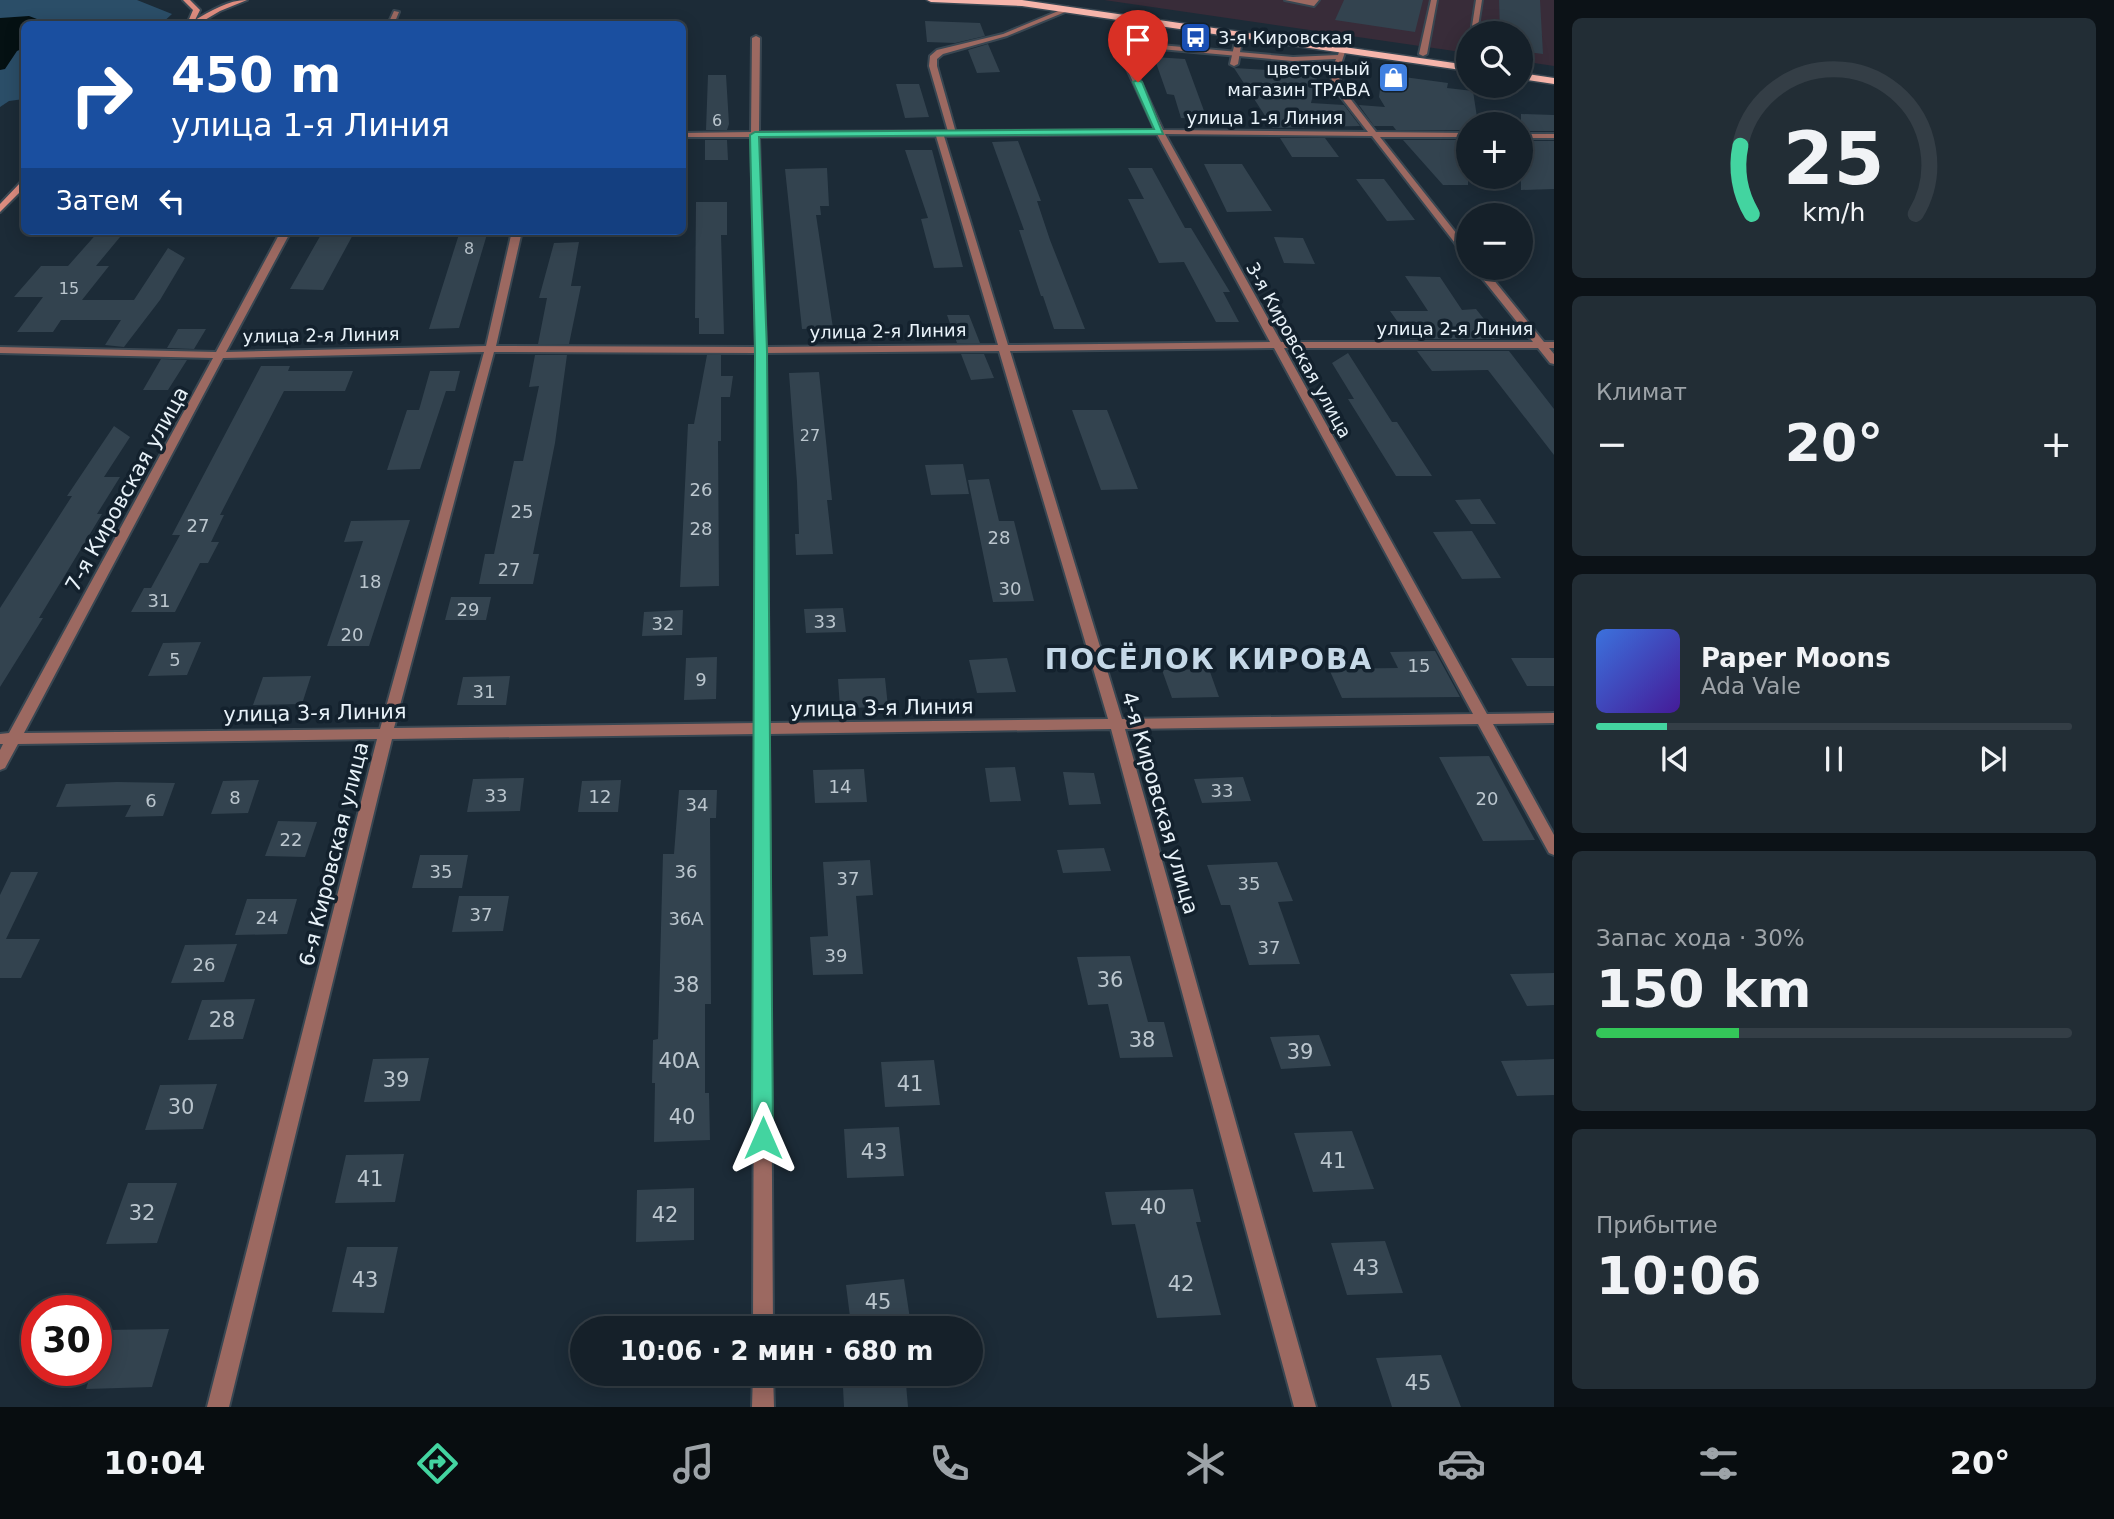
<!DOCTYPE html>
<html lang="ru">
<meta charset="utf-8">
<style>
body{margin:0;font-family:"DejaVu Sans",sans-serif;background:#222d35;color:#f1f3f6;height:100vh;display:flex;flex-direction:column;font-size:26px;white-space:nowrap}
*{box-sizing:border-box;margin:0}
p{font-size:23px;color:#9da3a8}
.icon{flex:none;width:38px;height:38px;fill:none;stroke:currentColor;stroke-width:2;stroke-linecap:round;stroke-linejoin:round}
.map{position:relative;flex:1;overflow:hidden}
.side{display:flex;flex-direction:column;gap:18px;padding:18px;background:#0c1217;width:560px}
.side>*{flex:none}
.hud{position:absolute;left:21px;top:21px;width:665px;height:214px;border-radius:10px;box-shadow:0 4px 18px #0003,0 0 0 2px #343e46;background:#1a4fa0;color:#fff;overflow:hidden}
.tools{position:absolute;left:1456px;top:21px;display:grid;gap:14px}
.tools a{display:grid;place-items:center;width:77px;height:77px;border-radius:50%;background:#152029;box-shadow:0 4px 18px #0003,0 0 0 2px #343e46;font-size:35px}
.speed{position:absolute;left:21px;top:1295px;display:flex;gap:14px;font-size:35px;font-weight:700;text-align:center}
.speed>*{display:grid;place-content:center;width:91px;height:91px;border-radius:50%;background:#152029;box-shadow:0 4px 18px #0003,0 0 0 2px #343e46;line-height:1}
.speed .limit{border:10px solid #d22;background:#fff;color:#111}
.pin{position:absolute;display:grid;place-items:center;width:60px;height:60px;color:#fff;margin:-72px -30px;border-radius:50% 50% 50% 0;rotate:-45deg;box-shadow:0 0 7px #0007}
.pin .icon{rotate:45deg}
.me{position:absolute;width:77px;margin:-38px;rotate:0deg;stroke-linejoin:round;filter:drop-shadow(0 0 5px #0008)}
.turn{display:flex;align-items:center;gap:24px;height:147px;padding:0 35px;font-size:32px}
.turn .icon{width:91px;height:91px;stroke-width:2.5}
.turn b{display:block;font-size:49px;line-height:60px}
.then{display:flex;align-items:center;height:66px;padding:0 35px;background:#0003;gap:14px;font-size:26px}
.big{font-size:52px;font-weight:600;line-height:1.1}
.side .card{flex:1;display:flex;flex-direction:column;justify-content:center;gap:10px;min-width:0;padding:0 24px;border-radius:10px;background:#222d35}
.side .dial{align-items:center;gap:0}
.dial svg{height:182px;overflow:visible;fill:none;stroke:#343e46;stroke-width:7;stroke-linecap:round;text-anchor:middle}
.dial text{fill:#f1f3f6;stroke:none}
.song{display:flex;align-items:center;gap:21px}
.cover{width:84px;height:84px;border-radius:10px;background:linear-gradient(135deg,hsl(220 70% 55%),hsl(260 70% 35%))}
.played{height:7px;border-radius:4px;background:linear-gradient(90deg,#43d4a0 15%,#343e46 15%)}
.keys{display:flex;justify-content:space-around;direction:ltr}
.heat{display:flex;justify-content:space-between;align-items:center;font-size:38px;direction:ltr}
.charge{height:10px;border-radius:5px;background:linear-gradient(90deg,#34c759 30%,#343e46 0)}
.trip{position:absolute;left:570px;top:1316px;width:413px;height:70px;border-radius:35px;background:#152029;box-shadow:0 4px 18px #0003,0 0 0 2px #343e46;font-weight:600;line-height:70px;text-align:center}
.tab-bar{display:flex;height:112px;justify-content:space-around;align-items:center;background:#080d10;color:#9da3a8}
.tab-bar .icon{width:49px;height:49px}
.tab-bar .selected{color:#43d4a0}
.tab-bar b{font-size:32px;color:#f1f3f6}
main{display:flex;flex:1;min-height:0}
.map>svg:first-child{display:block}
</style>
<main>
<div class="map">
<svg width="1554" height="1407" viewBox="0 0 1554 1407">
<rect width="100%" height="100%" fill="#1c2b37"/>
<path fill="#382c39" d="M1104 0H1554V66L1521 61V33H1468V53Z"/>
<path fill="#2b4e68" d="M0 0H137L172 14 161 24H24V99L9 101 0 107Z"/>
<path fill="#051113" d="M29 16 50 24H24V48L17 51 5 69 0 70V18Z"/>
<path fill="#33434f" d="M1344 0H1423L1415 32 1335 20Z
M1499 0H1540L1543 54 1521 51V33H1500Z
M925 21 980 23 985 36 955 43 927 42Z
M988 44 1000 72 977 73 968 50Z
M1154 57 1185 59 1207 119 1181 118 1174 95 1167 94Z
M1285 63 1320 66 1311 103 1344 105 1360 126 1273 128 1234 68 1283 71Z
M1382 74 1448 83 1447 88 1473 91 1478 124H1468V130H1396L1393 126H1374L1359 105 1385 107 1379 97Z
M708 75H726L729 124 727 130H706Z
M896 84H919L929 117 905 118Z
M1521 114 1554 115V131H1521Z
M1280 138H1325L1339 157H1292Z
M705 140H727L728 160H705Z
M1403 140H1468V185H1443Z
M1018 141 1041 201H1037L1050 240 1085 329H1054L1043 296H1041L1019 230H1024L992 142Z
M1521 141H1554V189L1521 190Z
M905 150H932L963 267 934 268 921 219 928 218Z
M1204 164H1242L1272 211 1227 212Z
M827 168 829 206H820L821 215H816L833 328 802 329 785 169Z
M1128 168H1152L1185 228H1191L1230 292H1223L1239 322H1216L1184 262 1159 263 1128 199H1144Z
M1356 179H1384L1415 220 1387 221Z
M696 202H727V235H721L724 334H699V318H695Z
M99 231H125L96 266H109L82 300H134L168 248 185 258 160 300 124 347 105 345 121 320H61L53 332H17L43 297H14L41 266H68Z
M323 231H355L323 290 290 289Z
M460 231H488L459 328 429 329Z
M1274 237 1303 238 1315 264 1284 263Z
M579 242 571 286H581L569 344H538L547 298H539L554 243Z
M1405 276 1440 277 1462 310 1476 309 1500 339H1410L1390 311H1428Z
M947 315H969L980 343H957Z
M178 329H206L194 349 167 348Z
M1417 351H1509L1554 409V455L1488 370 1432 371Z
M1348 353 1392 422H1397L1432 476H1396L1348 399H1354L1332 363Z
M961 354H984L994 378 971 380Z
M535 355H567L555 443 533 554H539L533 584H479L485 554H494L514 461H523L539 386 529 387Z
M707 355H721V376H733L730 397H721V441H718L719 586 680 587 688 424H694Z
M161 359 187 360 168 390H143Z
M261 366H290L288 371H353L345 391H284L220 515H224L211 542H219L208 563H200L175 612H131L144 588H151L180 535H172Z
M430 371H460L455 391H446L420 469 387 470 407 410H419Z
M819 372 832 500H827L833 554 796 555 795 534H799L797 482 789 373Z
M1072 410H1107L1138 489 1101 490Z
M114 426 130 437 104 477H120L97 514H102L39 618H43L0 687V608L72 496H67Z
M963 464 969 494 931 495 925 465Z
M989 479 999 521H1014L1034 601 993 602 968 480Z
M1480 499 1496 524H1471L1455 500Z
M410 520 369 646H327L363 541 344 542 351 521Z
M1472 531 1501 578 1462 579 1433 532Z
M451 597H491L486 620H445Z
M843 608 846 632 806 633 804 609Z
M683 610 682 635 642 636 644 612Z
M201 642 187 675 148 676 163 643Z
M1435 651 1460 697 1342 698 1329 669 1398 668 1390 652Z
M717 657 716 699 684 700 686 658Z
M1007 658 1016 692 977 693 969 660Z
M1511 658H1554V686H1527Z
M1209 669 1219 697 1172 698 1162 670Z
M311 676 302 704 253 705 263 677Z
M510 676 506 705H457L463 677Z
M885 678 888 707 840 708 838 679Z
M1489 756 1535 840 1483 841 1439 757Z
M1015 767 1021 801 990 802 985 768Z
M864 769 867 802 815 803 813 770Z
M1063 772 1094 773 1101 804 1069 805Z
M1243 777 1251 801 1202 803 1194 779Z
M524 778 520 811 467 812 473 779Z
M259 780 248 813 211 814 223 781Z
M621 780 618 812H578L582 781Z
M117 782 175 783 163 816 125 817 131 805 56 807 66 784Z
M679 790H717L716 818H710L711 1004H705V1093H709L710 1140 654 1142 655 1083H652L653 1040 658 1039 663 854H674Z
M278 821 317 822 305 857 265 856Z
M1104 848 1111 871 1063 873 1057 850Z
M420 855H468L462 888H412Z
M870 860 873 895 856 896 863 974 813 975 810 937 828 936 823 862Z
M1277 862 1293 901 1278 902 1300 964 1249 965 1230 905H1221L1207 865Z
M11 872H38L6 939H40L21 978H0V895Z
M459 896H509L503 931 452 932Z
M247 899H297L287 934 235 935Z
M237 944 224 982 171 983 185 945Z
M1130 956 1148 1022H1164L1173 1057 1120 1058 1108 1004 1088 1005 1077 957Z
M1554 973V1005L1527 1006 1510 974Z
M255 999 243 1039 188 1040 202 1000Z
M1319 1035 1331 1066 1281 1069 1270 1037Z
M429 1058 420 1101 364 1102 373 1059Z
M1554 1059V1095L1517 1096 1501 1061Z
M934 1060 940 1105 885 1107 881 1062Z
M217 1084 203 1129 145 1130 160 1085Z
M899 1127 904 1176 847 1178 844 1129Z
M1352 1131 1374 1189 1313 1192 1294 1133Z
M404 1154 395 1202 335 1203 346 1155Z
M128 1183H177L157 1243 106 1244Z
M694 1188V1240L636 1242 637 1190Z
M1193 1189 1201 1222H1196L1221 1315 1157 1318 1135 1224 1112 1225 1105 1192Z
M1385 1241 1403 1293 1347 1295 1331 1243Z
M347 1247H398L384 1313 332 1312Z
M904 1279 910 1319 851 1325 846 1285Z
M169 1329 152 1387 86 1389 92 1370H96V1357L105 1330Z
M1441 1355 1461 1407H1392L1376 1358Z
M906 1384 908 1407H844L843 1387Z"/>
<g fill="none" stroke-linecap="round" stroke-linejoin="round">
<defs>
<path id="lane" d="M1285 0H1319L1314 6Z
M1431 0H1437L1427 54 1423 56 1419 54Z
M1476 0H1482L1477 33H1471Z
M1068 7 1070 10 1007 36 943 54 937 59V66L956 133 949 135 929 66 930 56 937 50 1003 34Z
M1237 33 1243 34 1238 64 1234 66 1230 64Z"/>
<path id="street" d="M394 11 399 12 394 24H388Z
M756 36 760 38 759 132 1155 130 1122 58 1127 48 1149 44 1293 57 1338 55 1340 49H1346L1338 73 1342 88 1376 132 1468 133V137H1380L1468 248V257L1465 256 1372 136 1165 134 1281 342H1533L1474 268H1484L1544 342H1554V348H1549L1554 354V364L1550 363 1538 348H1284L1487 714 1554 713V723L1493 724 1554 835V855L1549 853 1478 724 1125 729 1316 1407H1294L1111 729 769 734 773 1328H753L755 734 392 739 229 1407H207L377 739 18 744 5 768 0 770V750L3 744H0V734L9 733 213 358 0 353V347L216 352 281 231H291L226 352 486 346 512 231H522L496 346 756 347 751 137H682V133L751 132 752 38ZM1149 48 1293 61 1336 59 1330 73 1334 88 1368 132 1163 130 1130 58 1133 52ZM1157 134 1270 342 1008 345 944 136ZM936 136 998 345 766 347 759 137ZM1274 348 1473 714 1122 719 1010 351ZM999 351 1108 719 769 723 766 353ZM484 352 380 729 24 733 223 358ZM494 352 756 353 755 723 394 728Z
M1521 134H1554V138H1521Z
M753 1374H773L774 1407H752Z"/>
<path id="secondary" d="M183 0H190L200 10 195 20C211 11 228 0 247 0L220 11 198 24H187L193 10Z
M21 182H24V188L0 212V204Z"/>
<path id="primary" d="M927 0H1022L1468 65V71L1022 6 931 2Z
M1521 73 1554 78V84L1521 79Z"/>
</defs>
<use href="#lane" stroke="#394752" stroke-width="4"/>
<use href="#street" stroke="#394752" stroke-width="4"/>
<use href="#secondary" stroke="#394752" stroke-width="4"/>
<use href="#primary" stroke="#394752" stroke-width="3"/>
<use href="#lane" fill="#9c6961" fill-rule="evenodd"/>
<use href="#street" fill="#9c6961" fill-rule="evenodd"/>
<use href="#secondary" fill="#de8c7f" fill-rule="evenodd"/>
<use href="#primary" fill="#f6b5ab" fill-rule="evenodd"/>
</g>
<path fill="#43d4a0" stroke="#2c8a68" stroke-width="2" d="M1138 80 1142 82 1163 134 759 137 767 351 773 1138 770 1145 763 1148 755 1145 752 1138 755 351 750 135 755 132 1154 129 1133 82Z"/>
<defs>
<symbol id="bus-square" viewBox="-11 -11 22 22"><rect x="-9" y="-9" width="18" height="18" rx="4" fill="#1a4fb4" stroke="#13212d"/><path d="M-5-6H5V4H4V6H2V4H-2V6H-4V4H-5ZM-3.5-4V0h7V-4ZM-3.5 1.2v1.5H-2V1.2ZM2 1.2v1.5H3.5V1.2Z" fill="#fff"/></symbol>
<symbol id="shop-square" viewBox="-11 -11 22 22"><rect x="-9" y="-9" width="18" height="18" rx="4" fill="#3f7fe0" stroke="#13212d"/><path d="M-5-2.5h2.3a2.7 3.5 0 0 1 5.4 0H5L5.5 6h-11ZM-1.5-2.5h3a1.5 2.3 0 0 0-3 0Z" fill="#fff"/></symbol>
</defs>
<g fill-rule="evenodd">
<use href="#bus-square" x="1178" y="20" width="35" height="35"/>
<use href="#shop-square" x="1376" y="60" width="35" height="35"/>
</g>
<g text-anchor="middle" dominant-baseline="central" stroke-width="7" stroke-linejoin="round" paint-order="stroke">
<g font-size="16" fill="#bbc6ce">
<text x="717" y="120">6</text>
<text x="469" y="248">8</text>
<text x="69" y="288">15</text>
<text x="810" y="435">27</text>
</g>
<g font-size="18" fill="#e8f2f9" stroke="#13212d" text-anchor="start">
<text x="1218" y="37">3-я Кировская</text>
<text x="1370" y="68" text-anchor="end">цветочный<tspan x="1370" dy="21">магазин ТРАВА</tspan></text>
</g>
<g font-size="18" fill="#e8f2f9" stroke="#13212d">
<text x="1265" y="117">улица 1-я Линия</text>
<text x="1455" y="328">улица 2-я Линия</text>
<text transform="translate(888 331) rotate(-1)">улица 2-я Линия</text>
<text transform="translate(321 335) rotate(-1)">улица 2-я Линия</text>
<text transform="translate(1299 350) rotate(61)">3-я Кировская улица</text>
</g>
<g font-size="18" fill="#bbc6ce">
<text x="701" y="489">26</text>
<text x="522" y="511">25</text>
<text x="198" y="525">27</text>
<text x="701" y="528">28</text>
<text x="999" y="537">28</text>
<text x="509" y="569">27</text>
<text x="370" y="581">18</text>
<text x="1010" y="588">30</text>
<text x="159" y="600">31</text>
<text x="468" y="609">29</text>
<text x="825" y="621">33</text>
<text x="663" y="623">32</text>
<text x="352" y="634">20</text>
<text x="175" y="659">5</text>
<text x="1419" y="665">15</text>
<text x="701" y="679">9</text>
<text x="484" y="691">31</text>
<text x="840" y="786">14</text>
<text x="1222" y="790">33</text>
<text x="496" y="795">33</text>
<text x="600" y="796">12</text>
<text x="235" y="797">8</text>
<text x="1487" y="798">20</text>
<text x="151" y="800">6</text>
<text x="697" y="804">34</text>
<text x="291" y="839">22</text>
<text x="441" y="871">35</text>
<text x="686" y="871">36</text>
<text x="848" y="878">37</text>
<text x="1249" y="883">35</text>
<text x="481" y="914">37</text>
<text x="267" y="917">24</text>
<text x="686" y="918">36А</text>
<text x="1269" y="947">37</text>
<text x="836" y="955">39</text>
<text x="204" y="964">26</text>
</g>
<g font-size="21" fill="#e8f2f9" stroke="#13212d">
<text transform="translate(127 489) rotate(-61)">7-я Кировская улица</text>
<text transform="translate(882 708) rotate(-1)">улица 3-я Линия</text>
<text transform="translate(315 713) rotate(-1)">улица 3-я Линия</text>
<text transform="translate(1160 803) rotate(74)">4-я Кировская улица</text>
<text transform="translate(334 854) rotate(-76)">6-я Кировская улица</text>
</g>
<g font-size="21" fill="#bbc6ce">
<text x="1110" y="980">36</text>
<text x="686" y="985">38</text>
<text x="222" y="1020">28</text>
<text x="1142" y="1040">38</text>
<text x="1300" y="1052">39</text>
<text x="679" y="1061">40А</text>
<text x="396" y="1080">39</text>
<text x="910" y="1084">41</text>
<text x="181" y="1107">30</text>
<text x="682" y="1117">40</text>
<text x="874" y="1152">43</text>
<text x="1333" y="1161">41</text>
<text x="370" y="1179">41</text>
<text x="1153" y="1207">40</text>
<text x="142" y="1213">32</text>
<text x="665" y="1215">42</text>
<text x="1366" y="1268">43</text>
<text x="365" y="1280">43</text>
<text x="1181" y="1284">42</text>
<text x="878" y="1302">45</text>
<text x="1418" y="1383">45</text>
</g>
<g font-size="28" font-weight="bold" letter-spacing="2" fill="#c5d8e7" stroke="#13212d">
<text x="1209" y="659">ПОСЁЛОК КИРОВА</text>
</g>
</g>
</svg>
<div class="tools">
<a><svg class="icon" aria-label="search" viewBox="0 0 24 24"><circle cx="10" cy="10" r="6"/><path d="M15 15l6 6"/></svg></a>
<a>+</a>
<a>−</a>
</div>
<div class="speed"><div class="limit">30</div></div>
<div class="pin" style="left:1138px;top:82px;background:#d93025"><svg class="icon" aria-label="arrive" viewBox="0 0 24 24"><path d="M6 21V4h12l-3 4 3 4H6"/></svg></div>
<svg class="me" style="left:763px;top:1138px" viewBox="-20 -20 40 40"><path d="M0-17L14 15 0 8-14 15z" fill="#43d4a0" stroke="#fff" stroke-width="4"/></svg>
<div class="trip">10:06 · 2 мин · 680 m</div>
<div class="hud">
<div class="turn"><svg class="icon" aria-label="right" viewBox="0 0 24 24"><path d="M7 20v-9h11M14 6l5 5-5 5"/></svg><div><b>450 m</b>улица 1-я Линия</div></div>
<div class="then">Затем<svg class="icon" aria-label="left" viewBox="0 0 24 24"><path d="M17 20v-9H6M10 6l-5 5 5 5"/></svg></div>
</div>
</div>
<section class="side">
<div class="card dial"><svg viewBox="0 0 100 80">
<path d="M14 69A42 42 0 1 1 86 69"/>
<path d="M14 69A42 42 0 0 1 9 39" stroke="#43d4a0"/>
<text x="50" y="56" font-size="32" font-weight="700">25</text>
<text x="50" y="72" font-size="11">km/h</text>
</svg></div>
<div class="card"><p>Климат</p>
<div class="heat"><a>−</a><b class="big">20°</b><a>+</a></div>
</div>
<div class="card">
<div class="song"><i class="cover"></i><div><b>Paper Moons</b><p>Ada Vale</p></div></div>
<div class="played"></div>
<div class="keys"><svg class="icon" aria-label="previous" viewBox="0 0 24 24"><path d="M18 5L8 12l10 7zM5 5v14"/></svg><svg class="icon" aria-label="pause" viewBox="0 0 24 24"><path d="M8 5v14M16 5v14"/></svg><svg class="icon" aria-label="next" viewBox="0 0 24 24"><path d="M6 5l10 7-10 7zM19 5v14"/></svg></div>
</div>
<div class="card"><p>Запас хода · 30%</p><b class="big">150 km</b><div class="charge"></div></div>
<div class="card"><p>Прибытие</p><b class="big">10:06</b></div>
</section>
</main>
<nav class="tab-bar">
<b>10:04</b>
<svg class="icon selected" aria-label="directions" viewBox="0 0 24 24"><path d="M12 3l9 9-9 9-9-9zM9 14v-3h6M13 9l2 2-2 2"/></svg>
<svg class="icon" aria-label="music" viewBox="0 0 24 24"><path d="M9 18V5l10-2v13"/><circle cx="6" cy="18" r="3"/><circle cx="16" cy="16" r="3"/></svg>
<svg class="icon" aria-label="phone" viewBox="0 0 24 24"><path d="M5 4h4l2 5-3 2q2 4 5 5l2-3 5 2v4C11 20 4 13 5 4z"/></svg>
<svg class="icon" aria-label="climate" viewBox="0 0 24 24"><path d="M12 3v18M4 7l16 10M4 17L20 7"/></svg>
<svg class="icon" aria-label="car" viewBox="0 0 24 24"><path d="M5 17H2v-5l4-1 3-4h7l3 4 3 1v5h-3M9 17h6M6 11h13"/><circle cx="7" cy="17" r="2"/><circle cx="17" cy="17" r="2"/></svg>
<svg class="icon" aria-label="filters" viewBox="0 0 24 24"><path d="M4 7h16M4 17h16"/><circle cx="9" cy="7" r="2"/><circle cx="15" cy="17" r="2"/></svg>
<b>20°</b>
</nav>
